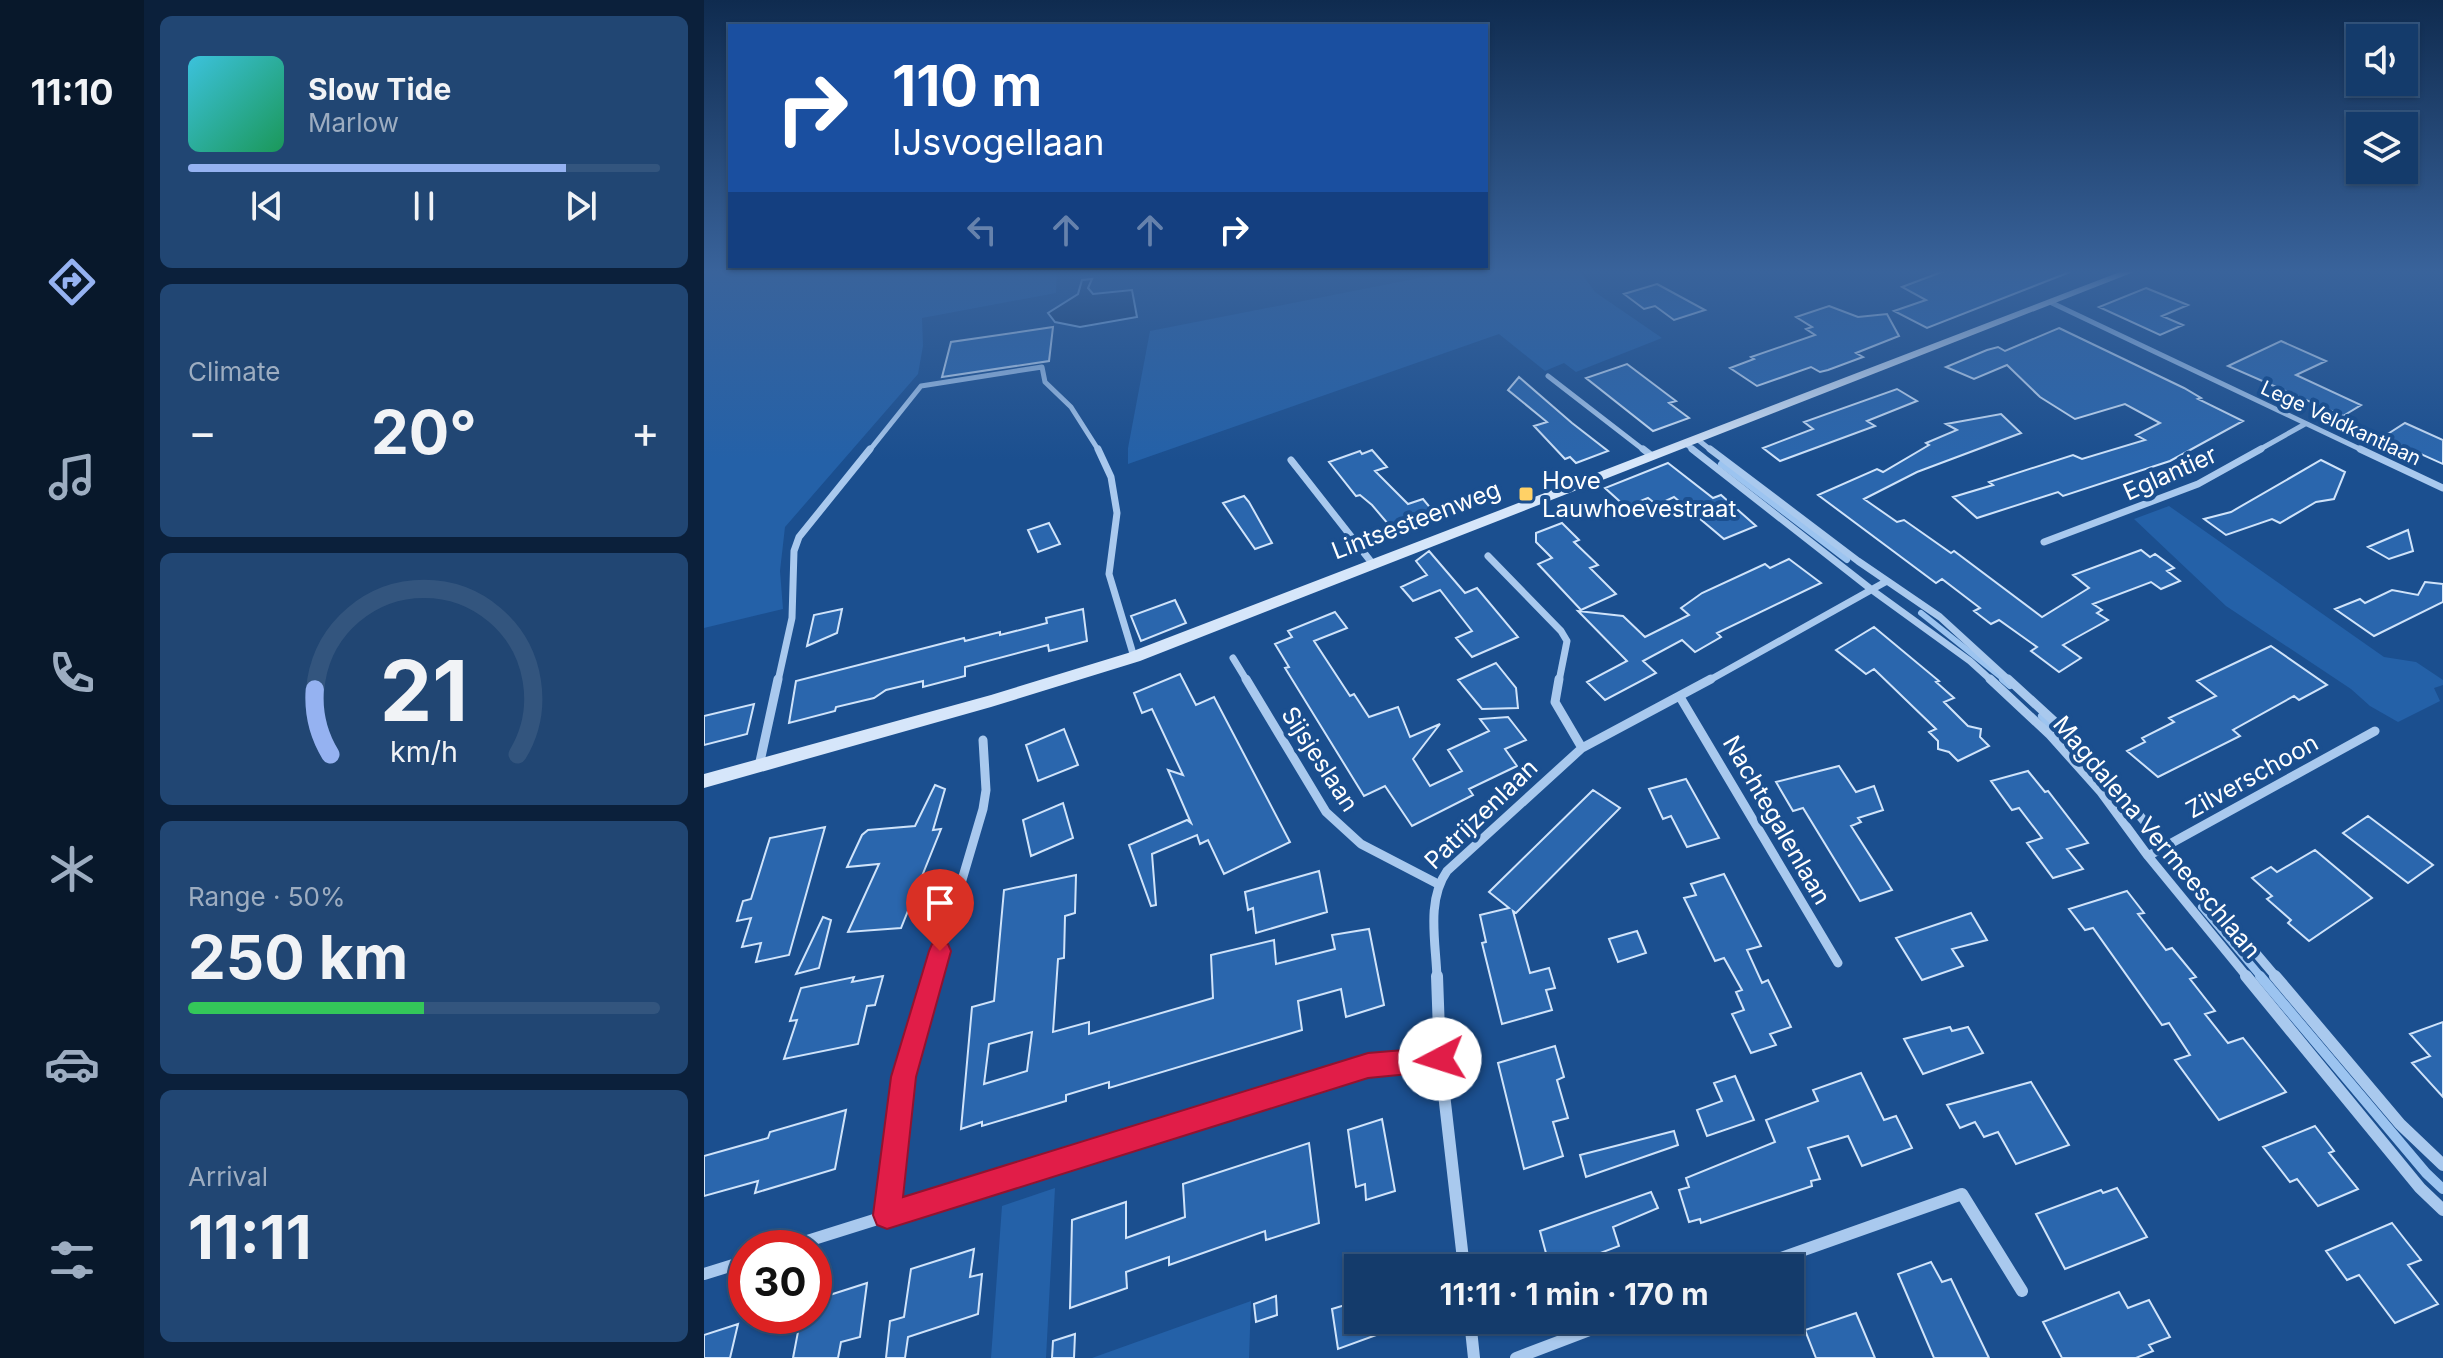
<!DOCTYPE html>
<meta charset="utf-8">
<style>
body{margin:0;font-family:Inter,sans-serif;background:#214673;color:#f1f3f6;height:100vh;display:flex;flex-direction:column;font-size:30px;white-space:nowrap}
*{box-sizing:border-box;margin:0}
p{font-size:26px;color:#9dadc1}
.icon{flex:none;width:44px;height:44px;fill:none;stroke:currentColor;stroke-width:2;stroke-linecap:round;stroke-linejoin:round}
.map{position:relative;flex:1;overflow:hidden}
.side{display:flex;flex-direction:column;gap:16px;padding:16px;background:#0b203b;width:560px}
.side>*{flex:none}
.hud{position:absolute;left:24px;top:24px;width:760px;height:244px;border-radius:0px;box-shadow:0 2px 6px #0004,0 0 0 2px #33557e;background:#1a4fa0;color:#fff;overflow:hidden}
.controls{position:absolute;left:1642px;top:24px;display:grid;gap:16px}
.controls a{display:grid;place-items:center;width:72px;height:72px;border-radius:0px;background:#143b6b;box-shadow:0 2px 6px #0004,0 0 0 2px #33557e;font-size:40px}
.speed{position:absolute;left:24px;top:1230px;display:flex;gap:16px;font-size:40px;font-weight:700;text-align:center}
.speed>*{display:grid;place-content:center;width:104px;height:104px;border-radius:50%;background:#143b6b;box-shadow:0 2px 6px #0004,0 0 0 2px #33557e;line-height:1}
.speed .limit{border:12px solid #d22;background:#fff;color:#111}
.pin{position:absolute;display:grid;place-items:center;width:68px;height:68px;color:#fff;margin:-82px -34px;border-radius:50% 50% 50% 0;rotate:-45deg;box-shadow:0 0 8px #0007}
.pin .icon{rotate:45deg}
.me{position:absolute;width:88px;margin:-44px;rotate:265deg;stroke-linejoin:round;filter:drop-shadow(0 0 6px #0008)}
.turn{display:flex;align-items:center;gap:28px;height:168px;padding:0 32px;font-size:36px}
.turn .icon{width:104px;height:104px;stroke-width:2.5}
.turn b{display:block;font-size:56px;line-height:68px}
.lanes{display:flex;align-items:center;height:76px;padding:0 32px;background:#0003;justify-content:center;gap:40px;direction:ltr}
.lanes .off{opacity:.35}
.big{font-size:60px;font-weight:700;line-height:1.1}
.side .card{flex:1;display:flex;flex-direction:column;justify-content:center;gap:12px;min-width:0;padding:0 28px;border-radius:12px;background:#214673}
.side .dial{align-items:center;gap:0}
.dial svg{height:208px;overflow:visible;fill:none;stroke:#33557e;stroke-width:7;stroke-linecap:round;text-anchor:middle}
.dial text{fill:#f1f3f6;stroke:none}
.song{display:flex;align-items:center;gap:24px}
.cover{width:96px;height:96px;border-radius:12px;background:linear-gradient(135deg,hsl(190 70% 55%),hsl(150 70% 35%))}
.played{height:8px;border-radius:4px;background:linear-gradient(90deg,#95b2f1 80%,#33557e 80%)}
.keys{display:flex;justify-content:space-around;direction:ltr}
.heat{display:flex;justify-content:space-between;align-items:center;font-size:44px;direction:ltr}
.charge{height:12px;border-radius:6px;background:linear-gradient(90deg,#34c759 50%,#33557e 0)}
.trip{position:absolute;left:640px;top:1254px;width:460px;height:80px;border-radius:0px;background:#143b6b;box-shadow:0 2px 6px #0004,0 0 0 2px #33557e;font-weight:700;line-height:80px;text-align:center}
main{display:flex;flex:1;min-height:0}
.dock{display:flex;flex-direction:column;width:144px;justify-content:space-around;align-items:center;background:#08182b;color:#9dadc1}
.dock .icon{width:56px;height:56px}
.dock .current{color:#95b2f1}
.dock b{font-size:36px;color:#f1f3f6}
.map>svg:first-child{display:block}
</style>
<main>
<nav class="dock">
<b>11:10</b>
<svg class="icon current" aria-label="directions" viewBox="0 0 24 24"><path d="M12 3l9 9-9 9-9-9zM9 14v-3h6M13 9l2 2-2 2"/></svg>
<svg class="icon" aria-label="music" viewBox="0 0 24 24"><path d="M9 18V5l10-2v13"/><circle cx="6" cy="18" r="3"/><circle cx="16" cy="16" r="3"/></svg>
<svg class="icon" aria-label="phone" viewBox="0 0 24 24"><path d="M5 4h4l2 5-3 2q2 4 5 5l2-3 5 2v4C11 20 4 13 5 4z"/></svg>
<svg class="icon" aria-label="climate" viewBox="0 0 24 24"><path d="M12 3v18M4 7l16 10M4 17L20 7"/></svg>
<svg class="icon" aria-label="car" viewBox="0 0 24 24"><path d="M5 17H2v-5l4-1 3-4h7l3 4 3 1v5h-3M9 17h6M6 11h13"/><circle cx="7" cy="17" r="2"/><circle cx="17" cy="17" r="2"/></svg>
<svg class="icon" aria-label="filters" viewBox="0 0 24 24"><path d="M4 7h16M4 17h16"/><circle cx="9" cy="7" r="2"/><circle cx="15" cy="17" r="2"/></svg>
</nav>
<section class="side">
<div class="card">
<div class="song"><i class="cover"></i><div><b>Slow Tide</b><p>Marlow</p></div></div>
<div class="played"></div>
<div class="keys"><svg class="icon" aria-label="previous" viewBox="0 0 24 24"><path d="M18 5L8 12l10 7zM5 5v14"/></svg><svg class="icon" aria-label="pause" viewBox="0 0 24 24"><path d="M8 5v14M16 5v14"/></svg><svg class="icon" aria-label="next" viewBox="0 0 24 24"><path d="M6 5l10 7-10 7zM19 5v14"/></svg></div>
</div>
<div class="card"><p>Climate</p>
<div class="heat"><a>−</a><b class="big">20°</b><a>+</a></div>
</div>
<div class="card dial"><svg viewBox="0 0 100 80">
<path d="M14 69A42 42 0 1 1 86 69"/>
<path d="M14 69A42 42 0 0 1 8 44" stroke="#95b2f1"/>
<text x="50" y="56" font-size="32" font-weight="700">21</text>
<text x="50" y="72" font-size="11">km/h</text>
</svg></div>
<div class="card"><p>Range · 50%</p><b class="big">250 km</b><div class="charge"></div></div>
<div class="card"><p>Arrival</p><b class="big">11:11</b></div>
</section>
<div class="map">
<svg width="1739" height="1358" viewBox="0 0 1739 1358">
<rect width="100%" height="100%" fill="#1b4f8f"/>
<path fill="#2461a8" d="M0 270H353L352 293 218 318 219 346 214 374 81 527 76 571 79 609 0 628Z
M756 270H875L891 292 958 338 872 372 860 363 841 371 795 334 424 464V448L446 331Z
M1465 506 1680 657 1712 662 1739 680V685L1730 688 1736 701 1694 722 1666 706 1647 689 1522 606 1430 519Z
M351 1188 342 1358H287L298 1206Z
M547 1301 545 1358H388Z"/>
<path fill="#123a6d" stroke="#9cc4f0" stroke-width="2" d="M388 279 384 288 389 294 428 290 433 317 376 327 351 322 344 313 374 294 378 280Z"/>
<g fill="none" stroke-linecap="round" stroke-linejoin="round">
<path stroke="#9cc4f0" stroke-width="6" d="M1017 464 1143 560
M1217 613 1302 681"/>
<path stroke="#9cc4f0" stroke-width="8" d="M1299 679 1306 685
M1338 716 1413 796
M1498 907 1558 978"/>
<path stroke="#9cc4f0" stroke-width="10" d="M1556 976 1722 1173 1739 1189"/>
</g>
<path fill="#2a66ad" stroke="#cfe3fa" stroke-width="2" fill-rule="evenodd" d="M1243 270H1366V272L1223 328 1190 311 1222 300 1198 287Z
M953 284 1001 310 970 320 951 306 940 309 920 294Z
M1442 288 1484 305 1458 316 1479 325 1456 335 1395 307Z
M1125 306 1154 317 1183 314 1195 336 1152 353 1159 357 1124 370 1116 372 1107 367 1053 386 1026 368 1050 359 1047 357 1111 335 1102 329 1108 327 1092 317Z
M349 327 345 361 238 377 247 342Z
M1355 328 1480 388 1497 398 1494 399 1539 421 1466 461 1359 496 1354 492 1273 518 1249 497 1289 485 1285 482 1369 455 1378 459 1441 440 1432 435 1456 423 1421 404 1371 419 1336 397 1303 365 1270 379 1242 367 1283 350 1294 347 1301 351Z
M1577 341 1622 361 1592 375 1657 405 1639 416 1524 366Z
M923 364 972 401 965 403 985 418 949 431 882 378Z
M815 377 868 423 904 451 872 463 866 457 861 459 830 426 843 422 804 390Z
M1193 389 1213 401 1163 421 1171 426 1076 461 1059 448 1109 429 1100 422Z
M1297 414 1317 433 1213 472 1160 499 1193 522 1200 520 1247 553 1250 551 1338 617 1385 588 1369 575 1437 550 1446 557 1451 554 1470 568 1463 571 1476 581 1457 589 1447 582 1389 604 1398 610 1393 613 1404 620 1359 645 1377 658 1355 672 1327 651 1333 647 1295 620 1287 624 1270 611 1276 608 1238 579 1232 583 1114 495 1173 469 1179 472 1225 445 1222 443 1253 430 1242 424Z
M1701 423 1739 440V464L1679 437Z
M668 450 683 467 671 471 704 504 719 499 733 516 690 531 668 505 656 495 652 496 625 462 656 451 658 454Z
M1617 460 1641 472 1630 499 1612 502 1576 523 1568 519 1522 535 1500 519 1527 512Z
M964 463 1009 498 1017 495 1052 526 1020 539 970 497 953 505 944 498 922 507 901 488Z
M540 496 545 502 568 543 551 549 519 503Z
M345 523 356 544 334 552 324 530Z
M858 523 875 540 870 542 894 565 886 568 912 594 877 610 834 564 848 558 832 542V533Z
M1704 530 1709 551 1685 559 1664 547Z
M725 551 761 593 773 588 814 637 768 657 752 638 768 631 736 590 709 601 697 587 723 575 712 561Z
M1085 559 1117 583 1013 633 1017 637 991 652 978 640 939 661 952 673 901 700 883 682 923 661 874 611 919 616 941 637 985 615 977 608 998 593 1061 564 1066 568Z
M1721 582 1739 584V602L1670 636 1631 609 1656 599 1661 603 1688 590 1714 595Z
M471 600 482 623 437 641 427 616Z
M138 609 133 633 103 646 110 615Z
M379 609 383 641 345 651 344 645 261 667V676L219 687V681L182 690 170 698 132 707 131 711 85 723 92 681 260 638 261 641 296 632V635L343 623 342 618Z
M631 612 643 628 610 641 646 696 650 694 665 717 694 707 706 737 736 724 709 759 726 786 758 771 744 750 785 731 776 719 804 717 822 740 801 749 813 766 765 789 769 795 708 826 681 786 660 796 581 668 585 667 571 644 588 637 584 631Z
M1170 627 1235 681 1232 682 1250 698 1240 702 1264 726 1277 729 1276 737 1285 746 1254 761 1245 752 1234 749V741L1225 732 1232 729 1170 669 1162 674 1132 650Z
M1567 646 1623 685 1595 700 1590 696 1529 730 1536 736 1454 777 1423 751 1441 742 1438 738 1470 722 1465 718 1512 696 1493 681Z
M792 663 812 688 814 708 778 709 754 680Z
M476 674 492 705 510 697 586 842 520 874 504 840 496 844 493 835 448 854 452 905 447 906 425 845 483 820 487 823 464 770 479 775 448 709 438 713 430 693Z
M50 704 43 734 0 745V716Z
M360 729 374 765 334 781 322 745Z
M1135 766 1152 792 1170 786 1179 810 1154 818 1157 822 1147 826 1188 890 1156 901 1099 808 1089 811 1072 782Z
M1324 771 1341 792 1344 791 1384 843 1363 849 1379 869 1349 878 1323 843 1338 838 1315 808 1308 810 1287 781Z
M982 779 1015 838 983 847 967 816 959 819 945 789Z
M231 785 241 789 229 830 237 829 197 928 144 932 175 864 143 867 158 835 164 830 211 826Z
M889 790 916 808 812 913 809 911 826 973 845 968 851 988 842 990 848 1010 798 1024 778 943 782 942 776 915 805 908 785 892Z
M359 803 369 838 327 856 319 820Z
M1664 816 1729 865 1704 883 1639 833Z
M121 827 85 955 52 962 57 943 38 947 47 918 33 921 39 901 47 899 66 838Z
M1611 850 1668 898 1605 941 1584 923 1587 920 1563 899 1568 896 1548 878 1567 867 1573 872Z
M615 871 623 912 552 933 549 908 544 910 541 892Z
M1020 874 1057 946 1043 950 1058 983 1064 980 1087 1027 1066 1034 1072 1045 1047 1053 1028 1014 1040 1010 1032 992 1038 990 1020 958 1011 961 980 898 992 895 987 884Z
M372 875 371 913 361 916 360 958 354 959 349 1032 385 1022V1034L509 998 507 955 570 940 572 964 631 949 628 935 665 929 680 1005 642 1017 637 989 594 1001 598 1030 405 1088V1082L362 1095V1101L278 1126V1122L257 1129 268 1007 290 1001 300 890ZM328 1032 323 1071 280 1084 285 1044Z
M1423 891 1440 913 1434 914 1462 950 1468 948 1492 977 1486 979 1511 1011 1501 1014 1524 1043 1539 1038 1582 1092 1515 1120 1471 1060 1486 1055 1465 1023 1458 1025 1389 928 1381 930 1365 909Z
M1267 913 1283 940 1248 949 1259 966 1218 980 1192 938Z
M119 917 127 920 115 968 92 974Z
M933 931 942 953 914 962 905 939Z
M179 976 171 1005 163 1006 154 1044 80 1059 93 1020 86 1021 97 988 150 977 148 982Z
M1739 1022V1097L1708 1063 1726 1056 1706 1034Z
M1246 1027 1248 1031 1264 1027 1279 1053 1219 1074 1200 1039Z
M851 1046 860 1077 853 1080 864 1118 849 1122 859 1156 820 1169 794 1063Z
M1157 1073 1180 1120 1192 1116 1208 1148 1158 1166 1144 1136 1104 1148 1116 1179 1107 1181 1108 1186 997 1223 996 1219 985 1222 975 1190 985 1187 982 1178 1071 1142 1062 1120 1114 1101 1109 1090Z
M1031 1076 1050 1120 1003 1136 993 1110 1018 1101 1010 1083Z
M1327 1082 1365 1145 1312 1164 1294 1132 1280 1137 1271 1122 1256 1128 1243 1105Z
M142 1110 131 1169 51 1193 54 1181 0 1196V1156L64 1138 66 1132Z
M678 1119 691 1191 662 1200 661 1184 652 1187 644 1130Z
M1611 1126 1630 1151 1625 1153 1654 1189 1614 1206 1593 1179 1586 1182 1559 1147Z
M970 1131 974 1145 882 1177 876 1155Z
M605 1143 615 1223 562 1240 561 1231 465 1265V1257L422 1272 423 1288 366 1308 368 1220 422 1202V1238L481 1217 479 1184Z
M1413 1188 1443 1237 1361 1269 1332 1214 1397 1190 1399 1193Z
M947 1192 954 1208 909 1227 915 1246 857 1268H846L836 1231Z
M1688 1223 1717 1260 1704 1265 1734 1304 1691 1323 1655 1275 1643 1280 1622 1251Z
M270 1249 266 1277 278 1274 274 1314 204 1337 201 1358H182L186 1321 200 1317 207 1269Z
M1227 1262 1238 1282 1247 1279 1285 1358H1230L1194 1274Z
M163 1283 156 1337 137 1342 134 1358H89L97 1316H110V1300Z
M1415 1292 1424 1308 1445 1300 1466 1337 1445 1345 1449 1351 1432 1358H1358L1339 1322Z
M572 1296 573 1315 552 1322 550 1304Z
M654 1301V1320L708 1322 634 1349 628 1309Z
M1152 1313 1171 1358H1112L1101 1330Z
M34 1324 26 1358H0V1335Z
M371 1334 370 1358H348L349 1341Z"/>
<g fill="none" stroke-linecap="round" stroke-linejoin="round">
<path stroke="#a9c9ee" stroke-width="5" d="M1348 303 1660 451
M844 376 941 451
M993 439 1008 451
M982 444 991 451
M165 451 217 386 338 367 341 382 367 407 395 451
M1553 451 1601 424"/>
<path stroke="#a9c9ee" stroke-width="7" d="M394 449 407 477 413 513 405 574 430 657
M939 449 948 456
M988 449 1168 590 1266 661 1288 681
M1006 449 1154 561 1236 617 1306 681
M1656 449 1739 488
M587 460 668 563
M1340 542 1494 484 1557 449
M784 556 857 631 863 641 855 681
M529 658 543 681
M74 681 88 618 90 551 95 537 166 449
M1004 681 1183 581"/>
<path stroke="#a9c9ee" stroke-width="9" d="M542 679 622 812 657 844 734 884
M855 679 851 702 878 748
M1286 679 1346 735 1397 792 1444 856 1544 978
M1304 679 1375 744 1573 978
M976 697 1134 963
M55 766 74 679
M1444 856 1671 731
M229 978 279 809 282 790 279 740
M733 978C732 943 722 901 743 871L878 748 1007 679"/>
<path stroke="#a9c9ee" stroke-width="12" d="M733 976 736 1059 760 1268
M1542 976 1716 1188 1739 1210
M1571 976 1696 1124 1739 1165
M183 1215 199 1077 229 976
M81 1248 664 1065 736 1059
M1049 1268 1258 1194 1318 1291
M0 1274 42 1261
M766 1320 770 1358
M812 1358 912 1320"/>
<path fill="#d6e6fa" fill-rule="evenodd" d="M1421 270H1435L436 661 287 707 0 788V774L287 695 424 653Z"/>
</g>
<linearGradient id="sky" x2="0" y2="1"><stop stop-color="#0f2b4f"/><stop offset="0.59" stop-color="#39639b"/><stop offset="1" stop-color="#39639b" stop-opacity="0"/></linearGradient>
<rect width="1739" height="460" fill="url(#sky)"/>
<path fill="#e11d48" stroke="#92132f" stroke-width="2" d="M236 941 244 944 247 951 212 1077 199 1197 664 1053 736 1047 745 1050 748 1059 745 1068 736 1071 664 1078 183 1229 173 1225 169 1215 187 1077 225 951 228 944Z"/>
<rect fill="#ffd166" stroke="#1b4f8f" stroke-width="3" x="814" y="486" width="16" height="16" rx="4"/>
<g text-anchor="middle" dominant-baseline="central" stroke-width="8" stroke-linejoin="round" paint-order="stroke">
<g font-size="20" fill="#fff" stroke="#1b4f8f">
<text transform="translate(1637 423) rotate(25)">Lege Veldkantlaan</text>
</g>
<g font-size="24" fill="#fff" stroke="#1b4f8f">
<text transform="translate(1466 473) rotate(-24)">Eglantier</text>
<text transform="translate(712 520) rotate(-21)">Lintsesteenweg</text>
<text transform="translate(616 759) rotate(57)">Sijsjeslaan</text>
<text transform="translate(1548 776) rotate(-29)">Zilverschoon</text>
<text transform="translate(777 814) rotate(-44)">Patrijzenlaan</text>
<text transform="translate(1073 820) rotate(60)">Nachtegalenlaan</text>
<text transform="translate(1453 837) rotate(50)">Magdalena Vermeeschlaan</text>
</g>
<g font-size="24" fill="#fff" stroke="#1b4f8f" text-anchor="start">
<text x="838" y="480">Hove<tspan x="838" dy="28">Lauwhoevestraat</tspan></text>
</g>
</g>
</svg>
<div class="controls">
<a><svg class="icon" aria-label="sound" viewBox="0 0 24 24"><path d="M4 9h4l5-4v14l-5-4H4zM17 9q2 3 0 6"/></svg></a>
<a><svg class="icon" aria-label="layers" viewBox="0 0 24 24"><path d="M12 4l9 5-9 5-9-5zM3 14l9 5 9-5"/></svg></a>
</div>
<div class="speed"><div class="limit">30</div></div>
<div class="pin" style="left:236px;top:951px;background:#d93025"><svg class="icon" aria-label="arrive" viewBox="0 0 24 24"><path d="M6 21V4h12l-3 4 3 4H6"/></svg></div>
<svg class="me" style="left:736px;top:1059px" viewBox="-20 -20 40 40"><circle r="19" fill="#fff"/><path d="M0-13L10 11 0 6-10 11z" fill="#e11d48"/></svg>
<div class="trip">11:11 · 1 min · 170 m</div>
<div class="hud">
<div class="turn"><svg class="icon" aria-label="right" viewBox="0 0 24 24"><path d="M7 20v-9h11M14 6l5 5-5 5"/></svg><div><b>110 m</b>IJsvogellaan</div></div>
<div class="lanes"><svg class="icon off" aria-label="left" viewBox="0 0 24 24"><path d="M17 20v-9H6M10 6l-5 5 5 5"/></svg><svg class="icon off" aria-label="ahead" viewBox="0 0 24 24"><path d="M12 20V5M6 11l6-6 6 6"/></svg><svg class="icon off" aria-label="ahead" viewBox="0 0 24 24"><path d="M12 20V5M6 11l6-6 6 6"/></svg><svg class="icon" aria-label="right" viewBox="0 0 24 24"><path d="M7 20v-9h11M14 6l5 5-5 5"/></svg></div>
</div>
</div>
</main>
